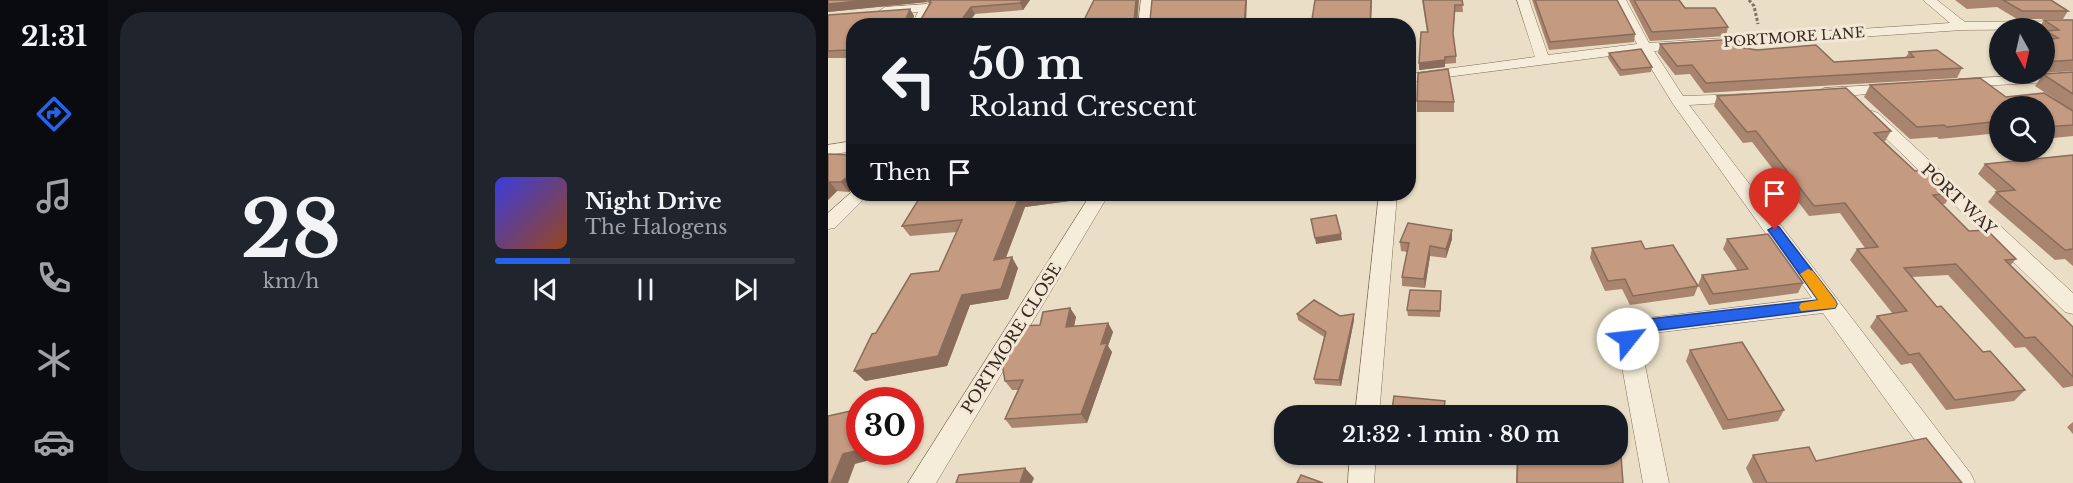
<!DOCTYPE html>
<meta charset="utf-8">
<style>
body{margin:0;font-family:"Libre Baskerville",serif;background:#20242c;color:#f1f3f6;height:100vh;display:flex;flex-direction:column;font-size:22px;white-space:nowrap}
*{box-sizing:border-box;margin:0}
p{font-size:20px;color:#9ea1a6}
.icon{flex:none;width:33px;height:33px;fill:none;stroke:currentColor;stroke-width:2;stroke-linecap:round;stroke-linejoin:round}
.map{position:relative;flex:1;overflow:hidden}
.side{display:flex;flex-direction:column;gap:12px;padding:12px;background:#0d0f14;width:720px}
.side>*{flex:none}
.top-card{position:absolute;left:18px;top:18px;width:570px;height:183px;border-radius:24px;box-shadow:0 2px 4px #0004;background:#171b24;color:#f1f3f6;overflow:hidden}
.needle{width:39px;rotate:172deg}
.controls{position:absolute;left:1161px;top:18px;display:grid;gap:12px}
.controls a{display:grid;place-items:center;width:66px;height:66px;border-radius:50%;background:#171b24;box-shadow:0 2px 4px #0004;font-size:30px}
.speed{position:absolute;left:18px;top:387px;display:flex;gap:12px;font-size:30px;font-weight:700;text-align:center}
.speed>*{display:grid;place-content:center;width:78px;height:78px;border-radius:50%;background:#171b24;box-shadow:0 2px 4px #0004;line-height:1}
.speed .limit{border:9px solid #d22;background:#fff;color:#111}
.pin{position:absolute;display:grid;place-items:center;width:51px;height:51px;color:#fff;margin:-62px -26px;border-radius:50% 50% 50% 0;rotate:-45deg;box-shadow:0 0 6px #0007}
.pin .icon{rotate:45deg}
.me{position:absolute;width:66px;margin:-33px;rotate:61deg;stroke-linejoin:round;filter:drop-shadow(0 0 4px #0008)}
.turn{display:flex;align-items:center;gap:21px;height:126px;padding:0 24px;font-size:27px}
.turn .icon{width:78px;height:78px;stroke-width:2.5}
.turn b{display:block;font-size:42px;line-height:51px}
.then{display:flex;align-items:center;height:57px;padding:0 24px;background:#0003;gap:12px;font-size:22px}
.side .widget{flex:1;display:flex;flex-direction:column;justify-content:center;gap:9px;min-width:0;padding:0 21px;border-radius:24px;background:#20242c}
.side .dial{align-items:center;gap:0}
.dial b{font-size:78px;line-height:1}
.song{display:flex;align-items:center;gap:18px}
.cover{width:72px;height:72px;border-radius:9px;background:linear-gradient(135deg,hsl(240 70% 55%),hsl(20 70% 35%))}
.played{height:6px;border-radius:3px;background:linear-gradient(90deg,#2563eb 25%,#363941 25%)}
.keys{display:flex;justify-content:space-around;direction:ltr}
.side .tiles{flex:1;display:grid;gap:12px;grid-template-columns:repeat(2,1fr)}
.trip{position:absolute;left:446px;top:405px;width:354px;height:60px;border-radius:24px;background:#171b24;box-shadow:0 2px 4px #0004;font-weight:600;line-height:60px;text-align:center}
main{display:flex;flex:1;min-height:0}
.menu{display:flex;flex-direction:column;width:108px;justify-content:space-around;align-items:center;background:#090b0e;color:#9ea1a6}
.menu .icon{width:42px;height:42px}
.menu .selected{color:#2563eb}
.menu b{font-size:27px;color:#f1f3f6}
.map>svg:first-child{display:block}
</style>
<main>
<nav class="menu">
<b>21:31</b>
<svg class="icon selected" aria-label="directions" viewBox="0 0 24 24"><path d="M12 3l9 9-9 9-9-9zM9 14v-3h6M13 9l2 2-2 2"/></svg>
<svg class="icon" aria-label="music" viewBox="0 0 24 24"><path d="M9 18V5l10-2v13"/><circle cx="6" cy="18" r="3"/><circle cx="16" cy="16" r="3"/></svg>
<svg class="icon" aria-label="phone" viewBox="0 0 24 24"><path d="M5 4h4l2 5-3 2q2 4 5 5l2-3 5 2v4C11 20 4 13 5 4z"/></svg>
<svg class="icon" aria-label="climate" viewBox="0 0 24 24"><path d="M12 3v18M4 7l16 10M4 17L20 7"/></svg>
<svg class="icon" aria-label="car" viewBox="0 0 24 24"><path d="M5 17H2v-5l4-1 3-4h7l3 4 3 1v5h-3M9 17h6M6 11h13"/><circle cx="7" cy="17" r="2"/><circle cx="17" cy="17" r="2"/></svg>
</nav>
<section class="side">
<div class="tiles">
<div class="widget dial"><b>28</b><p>km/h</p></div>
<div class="widget">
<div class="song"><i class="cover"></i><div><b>Night Drive</b><p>The Halogens</p></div></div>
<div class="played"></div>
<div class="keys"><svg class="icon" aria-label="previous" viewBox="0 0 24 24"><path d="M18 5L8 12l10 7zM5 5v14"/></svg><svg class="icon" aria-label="pause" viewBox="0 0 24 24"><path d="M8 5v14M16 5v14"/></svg><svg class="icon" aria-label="next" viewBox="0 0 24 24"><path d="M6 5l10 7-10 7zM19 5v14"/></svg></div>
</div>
</div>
</section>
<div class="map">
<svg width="1245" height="483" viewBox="0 0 1245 483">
<rect width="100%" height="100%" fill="#eadec6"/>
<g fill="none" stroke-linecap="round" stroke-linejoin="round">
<defs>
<path id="minor" d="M313 0H325L323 26H310Z
M689 0H701L720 55 809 44 786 0H798L821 43 1122 23 1095 0H1109L1137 22 1245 21V29L1134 30 826 51 855 96 918 94 921 97 918 100 913 102 861 105 1143 474 1147 483H1118L995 313 817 334 812 341 841 483H815L789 339 803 320 984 298 845 104 813 52 580 82V74L707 57Z
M99 4 105 8 96 26H83L90 12 57 15 51 11 57 7Z
M1245 73V81L1131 87 1124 83 1131 79Z
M1066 84 1071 85 1073 88 1071 91 996 98 988 93 996 88Z
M1044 111 1050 113 1245 293V314L1237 312 1038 119 1036 116 1038 113Z
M26 141V151L0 155V145Z
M26 190V194H41L7 228 0 229V213Z
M263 194H281L108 483H80Z
M551 194H569L551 416H527Z
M522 454H548L546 483H520Z"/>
</defs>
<use href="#minor" stroke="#83705e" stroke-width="1"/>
<path stroke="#83705e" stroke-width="3" stroke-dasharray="3 2" stroke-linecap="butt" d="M921 0 926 6 930 24"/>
<use href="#minor" fill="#f5ecd9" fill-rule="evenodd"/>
</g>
<path fill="#a9846e" d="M0 0H202L195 10 147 14 138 26H26V56L24 58H0V15L82 9 86 16 84 21H92L102 4 99 2 0 12Z
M594 0H634L635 12H627L625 36 628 56V63L617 64V67L591 70 599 32Z
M704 0H789L807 34 806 42 721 50Z
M801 0H851L857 8 900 27 898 36 822 41Z
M1127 0H1223L1240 11 1235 19H1189L1169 7 1139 9Z
M1216 20H1245V71L1216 73V28H1211Z
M832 44 929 50 1006 62 1078 57 1081 52 1134 68 1129 78 876 93 862 74 847 75 830 53Z
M1172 45V62L1164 57Z
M781 53 824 67 823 72 792 76 780 58Z
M1245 72V136L1216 139V106H1172V133L1111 139 1109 137 1082 139 1036 97 1042 85 1178 97 1227 99 1207 86 1215 74Z
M889 96 1063 131 1057 141H1056L1087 171 1124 193 1117 204H1114L1141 231 1188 259 1182 266 1245 327V386L1235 388 1197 347 1187 348 1120 275 1084 277 1109 307 1155 352 1197 390 1186 401 1118 410 1083 363 1073 365 1042 327 1049 316 1065 314 1022 260 1029 249 1037 248 1012 213 981 216 924 142 915 143 886 106Z
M589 101 626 102V112H589Z
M0 154 26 155V188L21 192 9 191 0 200Z
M1245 155V266L1237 259 1227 260 1160 202 1168 192H1170L1150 174 1157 164Z
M68 194H251L249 200 197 207 178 258 190 268 180 299 142 305 119 366 37 381 48 333 111 271 129 232 82 236 74 226 94 195Z
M624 230V239L618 258 602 256 597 288 574 286V277L579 252 573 251 572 242Z
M899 239 975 283 970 293 881 305 870 285 874 275 910 271 895 249Z
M764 248 817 249 870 286 866 296 802 305 794 289 777 291 762 258Z
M613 291 612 317 580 316 579 310Z
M242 308 248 317 246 326 280 323 285 332 280 346 284 352 259 423 184 428 177 419 190 390H184L177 381 212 325Z
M469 314 512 316 526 320 513 386 487 384 486 379 496 337 470 320Z
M862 350 956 410 950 421 895 430 858 361Z
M1245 422V434L1239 427Z
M689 454H789L795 483H688Z
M925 455 1134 483H925L918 468Z"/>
<path fill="#896c5a" d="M43 0H98L99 2 0 12V4Z
M194 0H202L195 10 192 3Z
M308 0H311L309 26 306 21Z
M418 0H419L418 26H416Z
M543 0H544L543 26H542Z
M143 7 147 14 138 26H129Z
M82 9 86 16 82 26 77 21Z
M26 45V56L24 58 19 50Z
M617 60V67L591 70V63Z
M18 178 25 188 21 192 13 182Z
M1 181 9 191 0 200V182Z
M217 194H251L249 200 197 207 173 270 166 260 191 197Z
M624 230V239L618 258V249Z
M513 234 514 240 488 244 487 238Z
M602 246V256L597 288 596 279Z
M184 257 190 268 180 299 142 305 119 366 37 381 26 371 134 295Z
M242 308 248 317 244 336 238 327Z
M526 314V320L513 386 511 380Z
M280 323 285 332 280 346 284 352 259 423 253 414Z
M32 450V452H62L61 455 27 464 20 483H3L15 454Z
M197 468 206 478 204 483H192Z"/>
<path fill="#c49a80" stroke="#896c5a" stroke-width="1.5" d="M0 0H43L0 4Z
M101 0H194L192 3 143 7 129 26H26V45L19 50 0 51V15L82 9 77 21H92L103 2Z
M266 0H308L306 21H322L324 0H418L416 26H253Z
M487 0H543L542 26H483Z
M595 0H634L635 5H627L625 33 628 56 617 57V60L591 63 593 32H600Z
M707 0H789L807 34 722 42Z
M806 0H851L857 8H887L900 27 824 32Z
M1175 0H1223L1240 11H1194Z
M1216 20H1245V60L1216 62V40L1230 38 1218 31 1231 30Z
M909 39 916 48 929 50 988 45 1006 62 1086 57 1081 52 1109 50 1134 68 878 83 864 65 849 66 832 44Z
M813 49 824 67 793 70 781 53Z
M620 69 626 102 589 101 590 73Z
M1245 72V94L1215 74Z
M1152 78 1178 97 1216 93 1245 111V125L1216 127V106H1172V121L1119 127 1116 125 1089 127 1042 85Z
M1018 88 1063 131 1046 133 1087 171 1100 170 1124 193 1105 195 1141 231 1159 230 1188 259 1177 260 1245 327V377L1207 337 1197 338 1128 264 1076 268 1109 307 1113 306 1155 352 1162 351 1197 390 1127 400 1091 353 1081 355 1049 316 1079 311 1029 249 1050 247 1017 203 986 206 928 131 919 132 889 96Z
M0 154 26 155V182H20L18 178 13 182H0Z
M1245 155V249L1237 250 1168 192 1187 190 1157 164Z
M94 194H217L191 197 166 260 184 257 173 289 134 295 110 356 26 371 44 334 48 333 83 274 111 271 134 220 74 226Z
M508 215 513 234 487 238 483 219Z
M580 223 624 230 618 249 602 246 596 279 574 277 581 243 572 242Z
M940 234 975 283 885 294 874 275 920 269 899 239Z
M813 241 817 249 845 245 870 286 805 296 797 279 780 281 764 248Z
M582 290 613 291 612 311 579 310Z
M486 300 512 316 526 314 511 380 486 379 498 332 469 314Z
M242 308 238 327 280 323 273 344 279 343 253 414 177 419 195 380 177 381 173 358 193 326 212 325 215 312Z
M914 342 956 410 900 420 862 350Z
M566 396 617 401 615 416H563Z
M32 409V450L15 454 3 483H0V416Z
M1098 438 1134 483H939L925 455 981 447 988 461Z
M789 442H792L795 483H689L690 454H789Z
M197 468 192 483H128L131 475Z
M473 475 495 483H469Z"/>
<path fill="#2563eb" stroke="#184099" stroke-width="1.5" d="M947 226 951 227 1007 300 1009 304 1007 308 816 332 805 343H794L792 339 806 322 812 320 990 300 940 230Z"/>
<path fill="#f59e0b" d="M980 269 985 271 1007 300 1009 304 1007 308 973 311 971 307 973 303 990 300 972 274Z"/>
<g text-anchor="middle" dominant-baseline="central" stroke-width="6" stroke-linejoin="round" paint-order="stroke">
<g font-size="14" fill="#352920" stroke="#f2e8d5">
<text transform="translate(966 37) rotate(-4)">PORTMORE LANE</text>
</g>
<g font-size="16" fill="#352920" stroke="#f2e8d5">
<text transform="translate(1131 199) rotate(43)">PORT WAY</text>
<text transform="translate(183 338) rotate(-58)">PORTMORE CLOSE</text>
</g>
</g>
</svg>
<div class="controls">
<a><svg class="needle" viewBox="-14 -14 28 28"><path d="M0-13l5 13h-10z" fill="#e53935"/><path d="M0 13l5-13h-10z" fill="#9ea1a6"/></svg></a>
<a><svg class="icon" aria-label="search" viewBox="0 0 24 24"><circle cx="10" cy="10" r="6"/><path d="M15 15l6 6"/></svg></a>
</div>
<div class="speed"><div class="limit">30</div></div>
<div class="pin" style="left:947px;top:230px;background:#d93025"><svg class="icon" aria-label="arrive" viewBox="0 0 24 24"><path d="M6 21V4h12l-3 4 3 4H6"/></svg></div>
<svg class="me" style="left:800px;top:339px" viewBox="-20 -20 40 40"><circle r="19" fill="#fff"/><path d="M0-13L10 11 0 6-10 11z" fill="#2563eb"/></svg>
<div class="trip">21:32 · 1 min · 80 m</div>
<div class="top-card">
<div class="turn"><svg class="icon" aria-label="left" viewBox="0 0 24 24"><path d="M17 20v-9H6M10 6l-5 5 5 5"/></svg><div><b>50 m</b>Roland Crescent</div></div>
<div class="then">Then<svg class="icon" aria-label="arrive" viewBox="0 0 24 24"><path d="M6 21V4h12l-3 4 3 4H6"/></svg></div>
</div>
</div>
</main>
